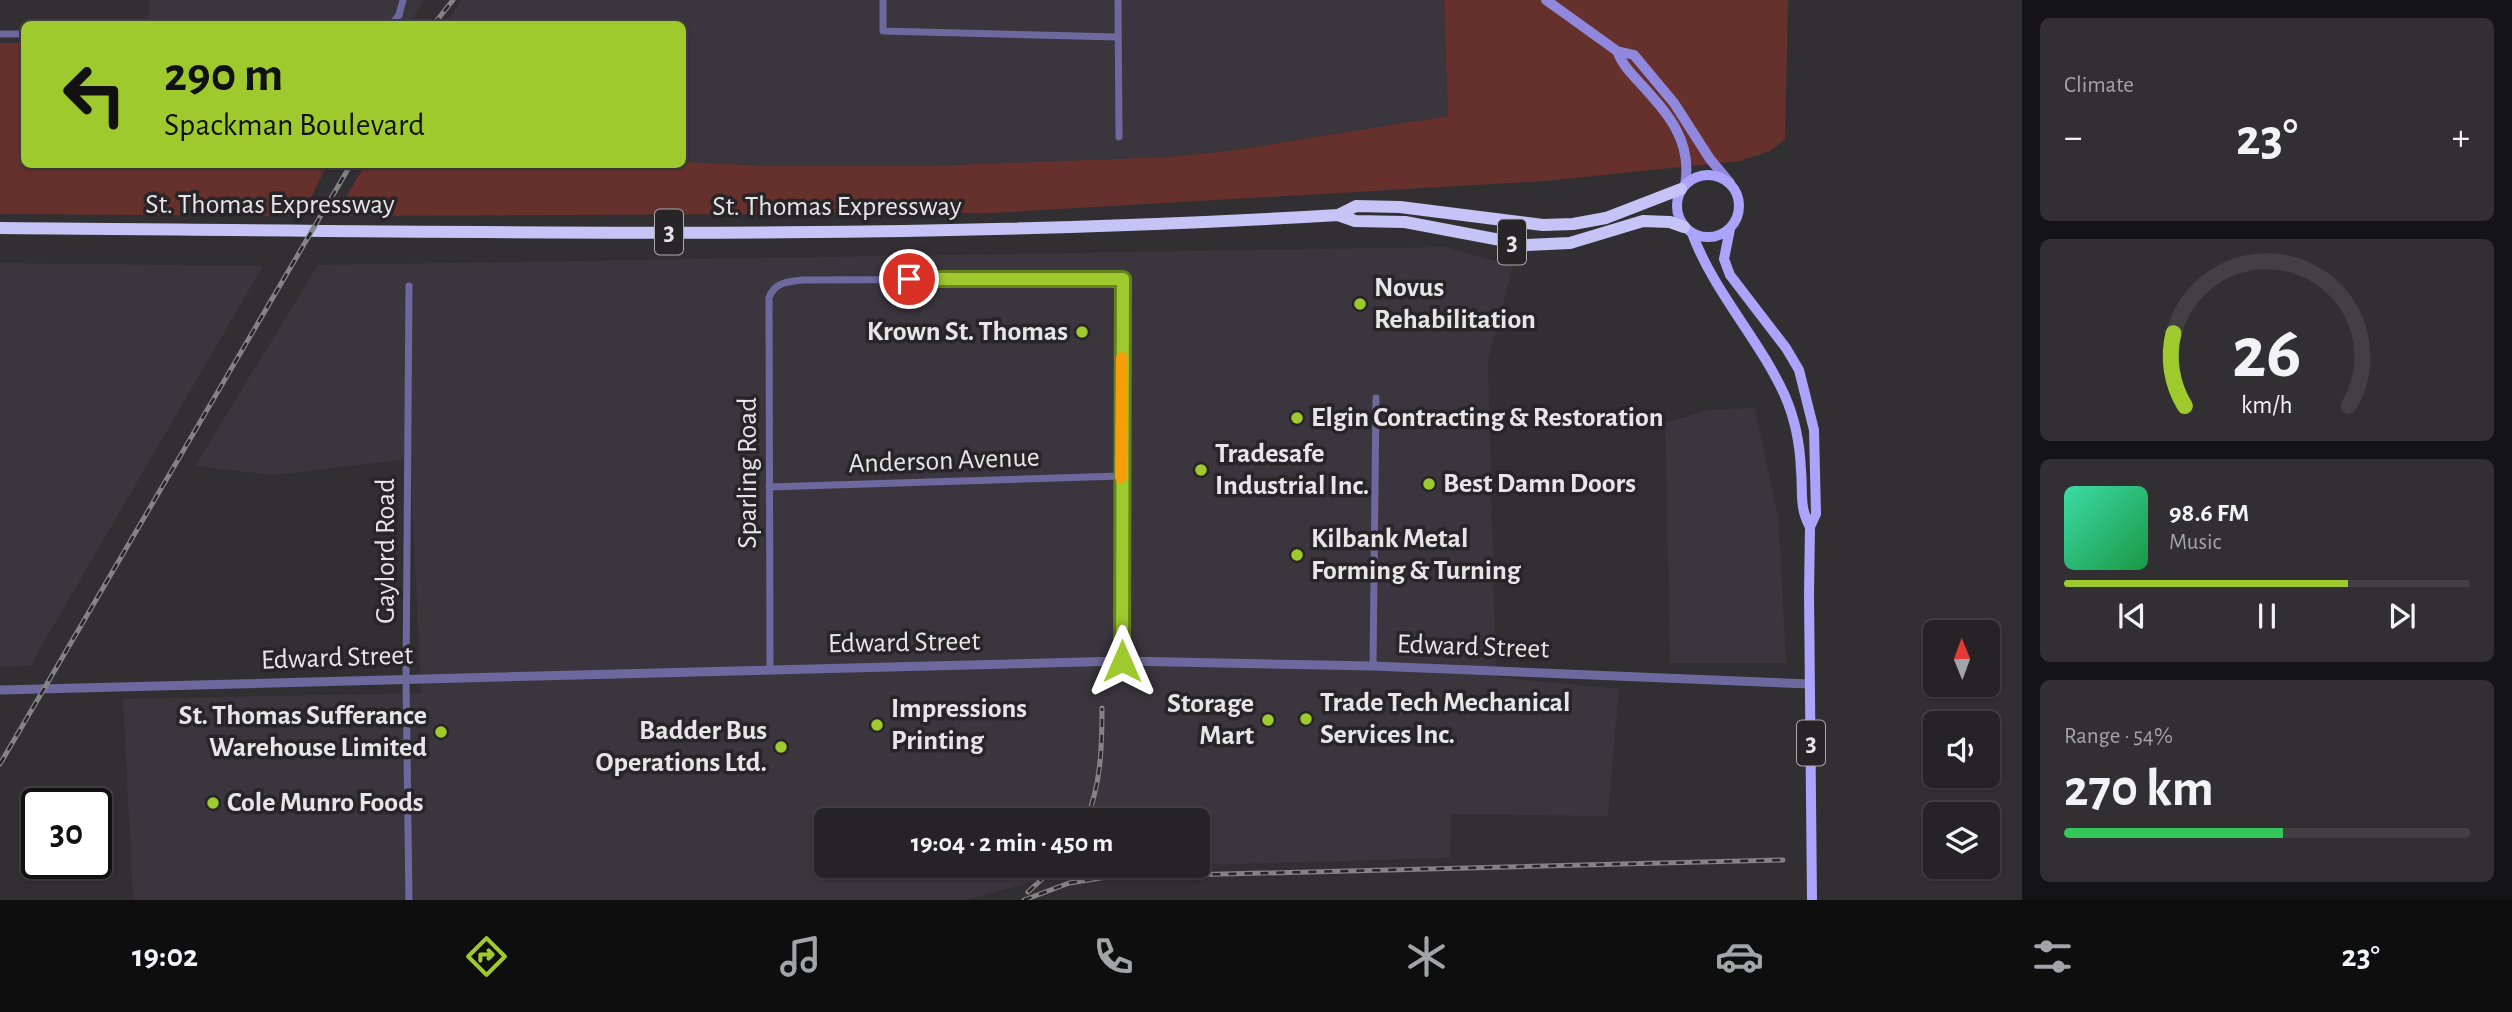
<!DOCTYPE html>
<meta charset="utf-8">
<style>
body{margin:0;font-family:"Alegreya Sans",sans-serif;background:#312f32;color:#f1f3f6;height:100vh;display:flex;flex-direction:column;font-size:26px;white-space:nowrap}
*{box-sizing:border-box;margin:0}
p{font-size:23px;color:#a3a4a7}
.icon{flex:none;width:38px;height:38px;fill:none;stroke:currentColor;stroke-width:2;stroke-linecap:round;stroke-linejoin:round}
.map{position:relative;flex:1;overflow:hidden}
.side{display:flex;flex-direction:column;gap:18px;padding:18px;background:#141315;width:490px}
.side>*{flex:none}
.hud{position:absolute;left:21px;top:21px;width:665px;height:147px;border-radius:10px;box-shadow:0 2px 5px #0004,0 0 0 2px #424043;background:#9fca2e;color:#111;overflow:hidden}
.needle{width:46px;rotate:359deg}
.controls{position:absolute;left:1923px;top:620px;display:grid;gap:14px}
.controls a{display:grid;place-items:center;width:77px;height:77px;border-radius:10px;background:#252326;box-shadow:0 2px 5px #0004,0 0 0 2px #424043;font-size:35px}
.speed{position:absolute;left:21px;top:788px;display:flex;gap:14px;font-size:35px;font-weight:700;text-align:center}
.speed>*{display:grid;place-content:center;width:91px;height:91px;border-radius:50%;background:#252326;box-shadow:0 2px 5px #0004,0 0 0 2px #424043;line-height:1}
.speed .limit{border:4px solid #111;border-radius:10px;background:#fff;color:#111}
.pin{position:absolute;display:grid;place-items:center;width:60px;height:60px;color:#fff;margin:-30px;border:4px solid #fff;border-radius:50%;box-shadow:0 2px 7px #0007}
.me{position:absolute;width:77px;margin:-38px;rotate:0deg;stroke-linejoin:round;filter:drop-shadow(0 0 5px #0008)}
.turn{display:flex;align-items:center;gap:24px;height:147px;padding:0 28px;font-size:32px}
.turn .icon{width:91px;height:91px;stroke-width:2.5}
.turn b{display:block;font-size:49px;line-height:60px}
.big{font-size:52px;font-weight:600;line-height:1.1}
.side .card{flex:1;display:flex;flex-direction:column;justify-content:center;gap:10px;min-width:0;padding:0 24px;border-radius:10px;background:#312f32}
.side .dial{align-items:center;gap:0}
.dial svg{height:182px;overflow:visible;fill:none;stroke:#424043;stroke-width:7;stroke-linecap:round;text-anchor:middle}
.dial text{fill:#f1f3f6;stroke:none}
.song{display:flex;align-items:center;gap:21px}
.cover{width:84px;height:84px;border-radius:10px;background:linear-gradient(135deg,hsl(160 70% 55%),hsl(140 70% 35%))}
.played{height:7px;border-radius:4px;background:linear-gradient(90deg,#9fca2e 70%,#424043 70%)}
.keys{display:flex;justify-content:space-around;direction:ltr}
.heat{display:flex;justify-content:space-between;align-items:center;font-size:38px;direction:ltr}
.charge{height:10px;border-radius:5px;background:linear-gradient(90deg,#34c759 54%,#424043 0)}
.trip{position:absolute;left:814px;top:808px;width:396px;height:70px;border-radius:10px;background:#252326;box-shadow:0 2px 5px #0004,0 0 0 2px #424043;font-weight:600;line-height:70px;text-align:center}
.tabs{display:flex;height:112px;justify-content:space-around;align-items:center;background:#0f0e0f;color:#a3a4a7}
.tabs .icon{width:49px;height:49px}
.tabs .selected{color:#9fca2e}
.tabs b{font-size:32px;color:#f1f3f6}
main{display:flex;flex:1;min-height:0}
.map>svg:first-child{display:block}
</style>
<main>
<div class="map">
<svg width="2022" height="900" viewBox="0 0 2022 900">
<rect width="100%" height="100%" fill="#312f32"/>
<path fill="#3b353d" d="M149 0H424L409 24H32V19L148 23Z
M461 0H1444L1448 116 1222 152 1167 157 927 166H772L683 162 682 24H447Z
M1446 247 1513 266 1488 361 1496 677 1619 689 1608 816 1451 814 1450 858 1197 865V821H826V866H1150L1059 874 967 900H133L123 699 421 693 410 459 273 475 195 466 318 265Z
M0 263 263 266 30 666 0 667Z
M1755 408 1779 521 1786 663H1670L1665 423 1708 410Z"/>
<path fill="#66312d" d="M1444 0H1788L1785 139 1770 151 1740 161 1544 181 992 213 335 216 365 165 682 164 683 162 772 166H927L1167 157 1222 152 1448 116Z
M0 43H24V164L327 165 302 216 0 214Z"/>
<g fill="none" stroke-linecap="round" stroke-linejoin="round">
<path stroke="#6d699e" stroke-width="7" d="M883 0V31L1118 37
M1118 0 1119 137
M392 24 399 15 403 0
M0 34H24
M769 487 1121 476
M1373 666 1376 398
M770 669 769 298C774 282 788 282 803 280L1123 279 1122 661
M409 900 406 679 409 286"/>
<path stroke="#6d699e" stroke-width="9" d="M0 690 1122 661 1373 666 1810 684"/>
<path stroke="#9088dc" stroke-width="10" d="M1546 0 1617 51 1634 55 1674 103 1710 159 1730 183
M1617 51C1622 64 1630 72 1639 82 1667 113 1693 140 1685 185"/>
<path stroke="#aba4fa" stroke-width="10" d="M1677 206a31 31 0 1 1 62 0a31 31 0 1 1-62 0Z
M1730 229 1724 259 1730 275 1786 348 1799 370 1814 430 1816 514 1810 527 1809 593 1812 900
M1692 233C1713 291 1760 340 1785 396 1795 419 1800 445 1801 470 1803 491 1799 508 1810 527"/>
<path stroke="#c6c3f7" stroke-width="12" d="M1338 215 1356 206 1400 207 1543 225 1573 224 1606 218 1681 189
M0 228C446 231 892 242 1338 215L1355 221 1405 222 1527 245 1570 243 1643 221 1670 222 1684 227"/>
<defs>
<path id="rail" d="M434 24 453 0
M0 764 351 164
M1086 821C1101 783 1102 748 1102 708
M1028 892 1056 866
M1024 900 1069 883 1107 877 1783 860"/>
</defs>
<use href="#rail" stroke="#858385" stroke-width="5"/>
<use href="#rail" stroke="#272528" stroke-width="2.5" stroke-dasharray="8" stroke-linecap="butt"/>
</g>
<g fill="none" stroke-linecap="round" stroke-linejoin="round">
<defs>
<path id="route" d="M909 279H1123L1122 661"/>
</defs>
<use href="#route" stroke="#67831e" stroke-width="18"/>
<use href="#route" stroke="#9fca2e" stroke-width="12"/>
<path stroke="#f59e0b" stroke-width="12" d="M1121 477 1122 358"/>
</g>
<g fill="#9fca2e" stroke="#272528" stroke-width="2.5">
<circle cx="1360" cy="304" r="7"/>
<circle cx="1082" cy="332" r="7"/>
<circle cx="1297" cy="418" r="7"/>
<circle cx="1201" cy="470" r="7"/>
<circle cx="1429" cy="484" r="7"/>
<circle cx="1297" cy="555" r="7"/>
<circle cx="1306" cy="719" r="7"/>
<circle cx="1268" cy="720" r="7"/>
<circle cx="877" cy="725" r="7"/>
<circle cx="441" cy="732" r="7"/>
<circle cx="781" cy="747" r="7"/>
<circle cx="213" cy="803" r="7"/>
</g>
<g text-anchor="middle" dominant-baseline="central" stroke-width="7" stroke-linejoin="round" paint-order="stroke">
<g fill="#272528" stroke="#adabae" stroke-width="2">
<rect x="655" y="209.5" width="28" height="45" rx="5"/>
<rect x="1498" y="219.5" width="28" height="45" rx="5"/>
<rect x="1797" y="720.5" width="28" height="45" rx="5"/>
</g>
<g font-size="26" font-weight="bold" fill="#e7e5e7">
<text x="669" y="232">3</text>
<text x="1512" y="242">3</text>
<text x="1811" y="743">3</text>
</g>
<g font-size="28" fill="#e7e5e7" stroke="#272528">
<text x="270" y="205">St. Thomas Expressway</text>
<text x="837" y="207">St. Thomas Expressway</text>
<text transform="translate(944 461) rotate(-2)">Anderson Avenue</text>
<text transform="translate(748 473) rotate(-90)">Sparling Road</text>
<text transform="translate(386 551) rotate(-90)">Gaylord Road</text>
<text transform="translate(904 643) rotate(-1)">Edward Street</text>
<text transform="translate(1473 647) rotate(2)">Edward Street</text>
<text transform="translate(337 658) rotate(-2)">Edward Street</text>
</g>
<g font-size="28" font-weight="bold" fill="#e7e5e7" stroke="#272528" text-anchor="start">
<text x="1374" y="288">Novus<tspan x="1374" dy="32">Rehabilitation</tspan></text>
<text x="1068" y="332" text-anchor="end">Krown St. Thomas</text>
<text x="1311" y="418">Elgin Contracting &amp; Restoration</text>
<text x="1215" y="454">Tradesafe<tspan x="1215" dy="32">Industrial Inc.</tspan></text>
<text x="1443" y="484">Best Damn Doors</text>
<text x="1311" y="539">Kilbank Metal<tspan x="1311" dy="32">Forming &amp; Turning</tspan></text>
<text x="1320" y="703">Trade Tech Mechanical<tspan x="1320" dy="32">Services Inc.</tspan></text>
<text x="1254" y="704" text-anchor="end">Storage<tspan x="1254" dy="32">Mart</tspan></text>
<text x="891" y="709">Impressions<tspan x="891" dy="32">Printing</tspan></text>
<text x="427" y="716" text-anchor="end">St. Thomas Sufferance<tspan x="427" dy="32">Warehouse Limited</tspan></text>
<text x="767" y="731" text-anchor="end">Badder Bus<tspan x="767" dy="32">Operations Ltd.</tspan></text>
<text x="227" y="803">Cole Munro Foods</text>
</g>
</g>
</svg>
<div class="controls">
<a><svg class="needle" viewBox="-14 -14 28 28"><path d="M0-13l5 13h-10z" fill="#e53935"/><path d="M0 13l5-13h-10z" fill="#a3a4a7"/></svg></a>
<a><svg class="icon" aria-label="sound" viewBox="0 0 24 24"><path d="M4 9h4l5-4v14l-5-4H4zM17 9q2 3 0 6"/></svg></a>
<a><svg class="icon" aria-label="layers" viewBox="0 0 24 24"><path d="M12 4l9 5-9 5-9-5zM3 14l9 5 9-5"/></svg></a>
</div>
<div class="speed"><div class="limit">30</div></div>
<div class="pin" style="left:909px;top:279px;background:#d93025"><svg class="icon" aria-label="arrive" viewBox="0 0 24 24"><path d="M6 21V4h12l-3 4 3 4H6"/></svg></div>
<svg class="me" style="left:1122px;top:661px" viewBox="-20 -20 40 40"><path d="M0-17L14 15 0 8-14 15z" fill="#9fca2e" stroke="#fff" stroke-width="4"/></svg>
<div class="trip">19:04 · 2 min · 450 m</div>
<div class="hud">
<div class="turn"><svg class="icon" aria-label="left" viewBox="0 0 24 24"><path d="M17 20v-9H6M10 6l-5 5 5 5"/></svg><div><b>290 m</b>Spackman Boulevard</div></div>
</div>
</div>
<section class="side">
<div class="card"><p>Climate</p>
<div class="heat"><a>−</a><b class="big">23°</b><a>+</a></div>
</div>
<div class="card dial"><svg viewBox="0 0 100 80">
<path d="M14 69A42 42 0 1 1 86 69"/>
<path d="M14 69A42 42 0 0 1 9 37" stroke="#9fca2e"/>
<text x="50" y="56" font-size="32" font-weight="700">26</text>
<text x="50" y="72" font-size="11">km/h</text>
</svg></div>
<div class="card">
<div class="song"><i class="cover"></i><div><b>98.6 FM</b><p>Music</p></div></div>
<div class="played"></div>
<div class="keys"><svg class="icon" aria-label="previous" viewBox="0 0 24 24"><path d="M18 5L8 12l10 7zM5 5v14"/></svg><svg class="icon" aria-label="pause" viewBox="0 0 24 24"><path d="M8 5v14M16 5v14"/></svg><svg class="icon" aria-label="next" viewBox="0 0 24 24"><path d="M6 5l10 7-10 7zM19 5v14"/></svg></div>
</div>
<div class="card"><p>Range · 54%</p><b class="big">270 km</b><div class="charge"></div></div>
</section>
</main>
<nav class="tabs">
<b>19:02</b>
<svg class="icon selected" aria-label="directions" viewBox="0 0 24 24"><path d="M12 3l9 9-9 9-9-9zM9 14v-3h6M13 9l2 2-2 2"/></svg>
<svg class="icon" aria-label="music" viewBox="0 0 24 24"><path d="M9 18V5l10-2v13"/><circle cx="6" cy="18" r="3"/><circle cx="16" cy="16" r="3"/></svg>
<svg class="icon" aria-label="phone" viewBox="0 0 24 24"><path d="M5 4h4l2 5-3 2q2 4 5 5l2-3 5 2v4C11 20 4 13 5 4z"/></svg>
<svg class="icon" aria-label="climate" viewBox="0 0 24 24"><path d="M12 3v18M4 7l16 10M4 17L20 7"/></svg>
<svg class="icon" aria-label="car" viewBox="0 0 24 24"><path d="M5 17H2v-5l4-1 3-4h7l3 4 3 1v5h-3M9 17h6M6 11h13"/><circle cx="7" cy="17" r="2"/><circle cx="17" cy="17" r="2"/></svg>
<svg class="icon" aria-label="filters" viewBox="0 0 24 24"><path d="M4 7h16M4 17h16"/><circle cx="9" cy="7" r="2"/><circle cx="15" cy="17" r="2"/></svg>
<b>23°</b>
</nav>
